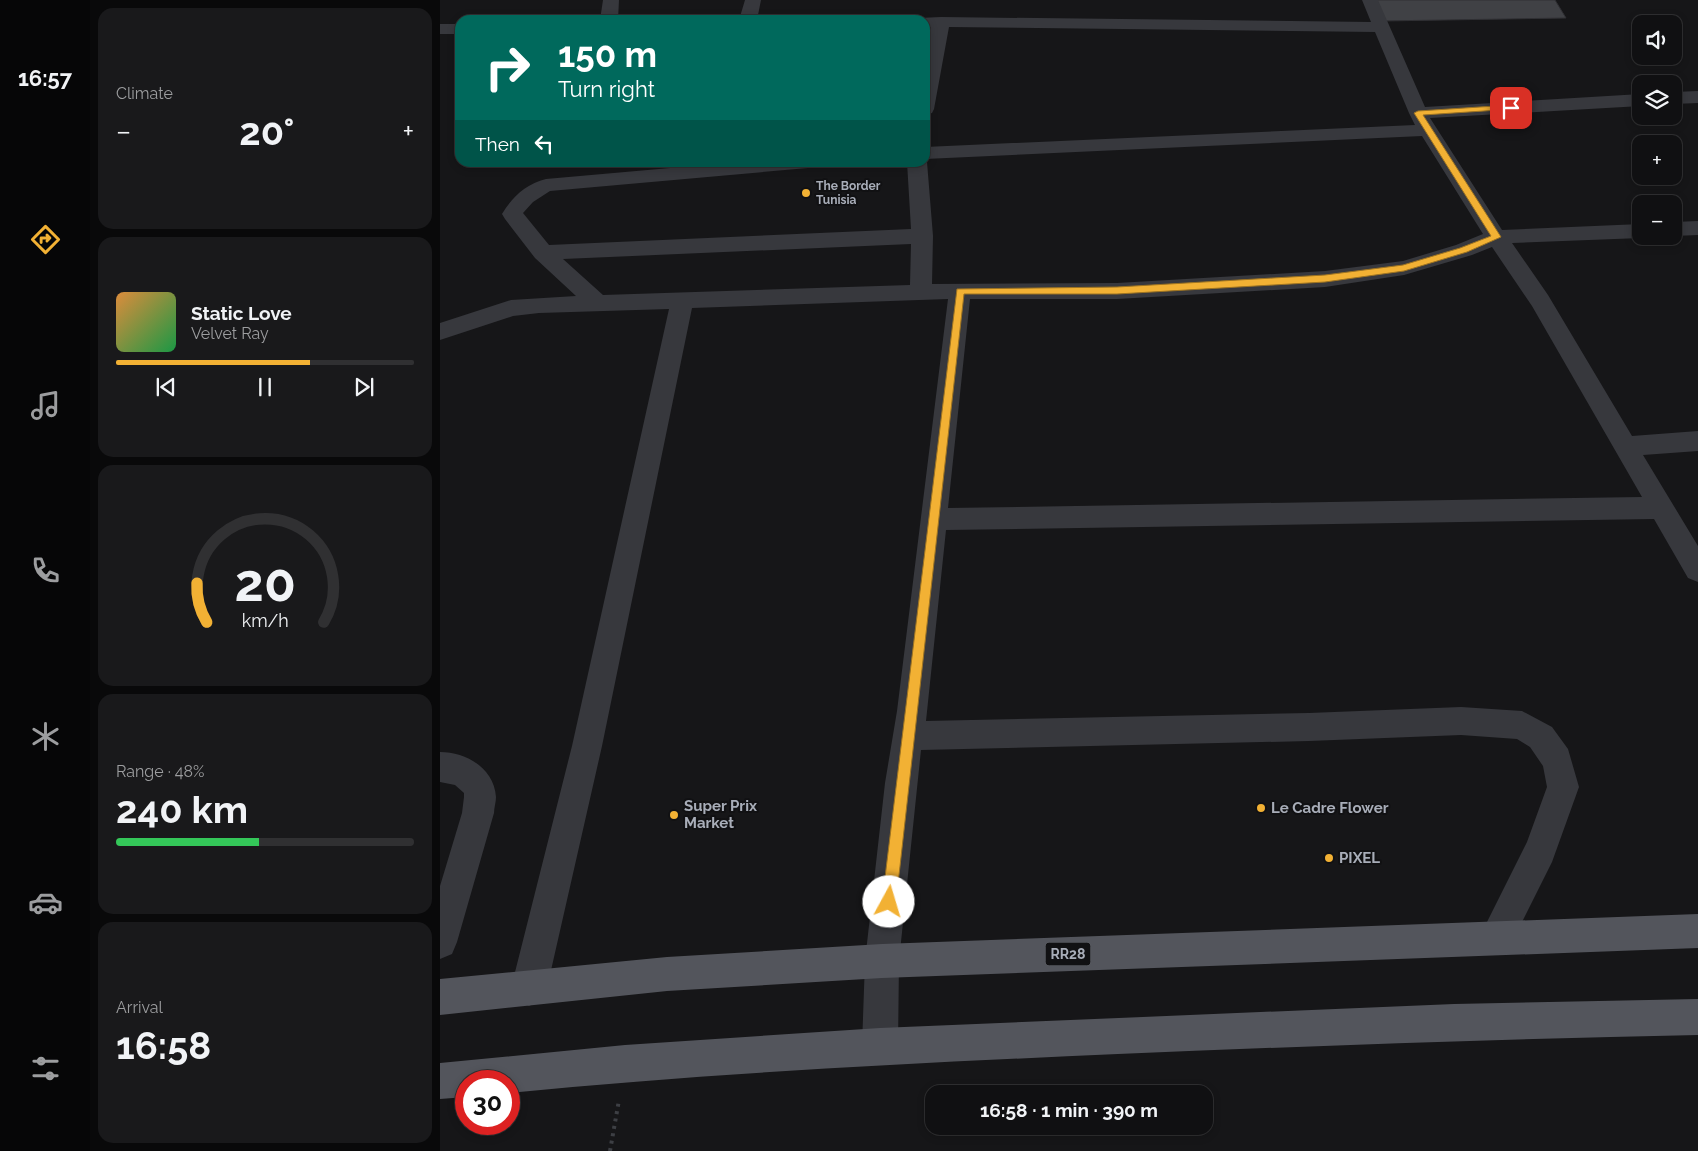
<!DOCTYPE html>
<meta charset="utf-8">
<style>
body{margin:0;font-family:Raleway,sans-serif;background:#19191b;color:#f1f3f6;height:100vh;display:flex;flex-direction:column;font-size:19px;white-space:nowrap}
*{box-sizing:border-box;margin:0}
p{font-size:16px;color:#9c9d9f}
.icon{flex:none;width:28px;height:28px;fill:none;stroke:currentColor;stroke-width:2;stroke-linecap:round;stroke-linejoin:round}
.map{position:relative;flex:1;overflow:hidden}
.side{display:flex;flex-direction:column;gap:8px;padding:8px;background:#09090a;width:350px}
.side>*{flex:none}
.top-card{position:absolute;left:15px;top:15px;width:475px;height:152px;border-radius:15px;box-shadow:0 2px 8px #0003,0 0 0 1px #303032;background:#00695c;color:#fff;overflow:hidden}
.controls{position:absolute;left:1192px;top:15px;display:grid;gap:10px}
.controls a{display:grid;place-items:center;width:50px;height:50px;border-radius:10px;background:#101012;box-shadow:0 2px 8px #0003,0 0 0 1px #303032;font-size:25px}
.speed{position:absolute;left:15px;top:1070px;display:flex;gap:10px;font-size:25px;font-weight:700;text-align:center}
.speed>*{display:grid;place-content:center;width:65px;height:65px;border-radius:50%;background:#101012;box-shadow:0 2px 8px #0003,0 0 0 1px #303032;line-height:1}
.speed .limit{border:8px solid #d22;background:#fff;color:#111}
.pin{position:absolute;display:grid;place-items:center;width:42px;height:42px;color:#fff;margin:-21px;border-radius:10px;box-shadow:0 2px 8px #0006}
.me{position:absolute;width:55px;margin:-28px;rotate:6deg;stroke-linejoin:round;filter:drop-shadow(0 0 4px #0008)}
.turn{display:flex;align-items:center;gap:18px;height:105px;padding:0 20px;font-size:22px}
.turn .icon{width:65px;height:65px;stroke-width:2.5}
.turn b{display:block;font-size:35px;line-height:42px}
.then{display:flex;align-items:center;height:48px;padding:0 20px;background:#0003;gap:10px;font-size:19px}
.big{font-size:38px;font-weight:700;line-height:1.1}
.side .card{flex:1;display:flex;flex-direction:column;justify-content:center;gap:8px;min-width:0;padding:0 18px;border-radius:15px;background:#19191b}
.side .dial{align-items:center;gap:0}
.dial svg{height:130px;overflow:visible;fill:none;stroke:#303032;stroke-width:7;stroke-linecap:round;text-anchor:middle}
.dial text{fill:#f1f3f6;stroke:none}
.song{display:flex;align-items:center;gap:15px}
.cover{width:60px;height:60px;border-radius:8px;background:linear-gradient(135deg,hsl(30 70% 55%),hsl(140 70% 35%))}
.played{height:5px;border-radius:2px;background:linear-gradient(90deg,#f2b134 65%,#303032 65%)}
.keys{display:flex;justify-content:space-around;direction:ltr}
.heat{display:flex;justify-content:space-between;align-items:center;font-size:28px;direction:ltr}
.charge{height:8px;border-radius:4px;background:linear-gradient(90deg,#34c759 48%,#303032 0)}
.trip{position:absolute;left:485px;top:1085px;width:288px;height:50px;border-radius:15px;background:#101012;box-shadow:0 2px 8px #0003,0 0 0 1px #303032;font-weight:700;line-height:50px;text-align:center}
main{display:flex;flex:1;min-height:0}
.menu{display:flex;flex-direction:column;width:90px;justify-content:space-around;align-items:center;background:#060607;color:#9c9d9f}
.menu .icon{width:35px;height:35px}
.menu .on{color:#f2b134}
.menu b{font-size:22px;color:#f1f3f6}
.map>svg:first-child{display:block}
</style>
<main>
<nav class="menu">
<b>16:57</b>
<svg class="icon on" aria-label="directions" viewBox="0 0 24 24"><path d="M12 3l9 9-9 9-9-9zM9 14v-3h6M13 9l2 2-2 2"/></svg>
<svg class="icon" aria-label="music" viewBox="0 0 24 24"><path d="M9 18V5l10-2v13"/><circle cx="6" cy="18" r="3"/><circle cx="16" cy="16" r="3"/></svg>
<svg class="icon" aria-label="phone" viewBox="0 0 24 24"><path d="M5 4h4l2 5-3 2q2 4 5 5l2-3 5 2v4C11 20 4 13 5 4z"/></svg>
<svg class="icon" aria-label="climate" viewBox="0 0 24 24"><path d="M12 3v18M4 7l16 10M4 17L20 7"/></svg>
<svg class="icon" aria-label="car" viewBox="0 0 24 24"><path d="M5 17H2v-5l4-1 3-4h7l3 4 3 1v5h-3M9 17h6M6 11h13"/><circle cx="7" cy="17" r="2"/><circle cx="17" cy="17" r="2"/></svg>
<svg class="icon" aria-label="filters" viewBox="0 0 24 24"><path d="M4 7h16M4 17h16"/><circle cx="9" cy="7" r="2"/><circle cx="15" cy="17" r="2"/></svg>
</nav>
<section class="side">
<div class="card"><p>Climate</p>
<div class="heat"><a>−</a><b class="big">20°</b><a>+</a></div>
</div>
<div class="card">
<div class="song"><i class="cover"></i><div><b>Static Love</b><p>Velvet Ray</p></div></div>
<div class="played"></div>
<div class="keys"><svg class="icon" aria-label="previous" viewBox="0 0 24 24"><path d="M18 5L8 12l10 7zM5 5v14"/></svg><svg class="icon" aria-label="pause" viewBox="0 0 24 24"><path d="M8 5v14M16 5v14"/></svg><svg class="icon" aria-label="next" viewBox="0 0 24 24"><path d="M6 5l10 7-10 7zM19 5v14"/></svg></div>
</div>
<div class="card dial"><svg viewBox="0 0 100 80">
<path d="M14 69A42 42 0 1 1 86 69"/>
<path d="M14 69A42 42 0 0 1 8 45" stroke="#f2b134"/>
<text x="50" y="56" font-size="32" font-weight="700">20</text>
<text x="50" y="72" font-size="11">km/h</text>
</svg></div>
<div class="card"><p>Range · 48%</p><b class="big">240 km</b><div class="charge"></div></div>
<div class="card"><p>Arrival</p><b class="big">16:58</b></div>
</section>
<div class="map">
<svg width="1258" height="1151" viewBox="0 0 1258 1151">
<rect width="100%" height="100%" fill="#161618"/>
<path fill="#404145" stroke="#303034" d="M933 0H1115L1126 18 942 21Z"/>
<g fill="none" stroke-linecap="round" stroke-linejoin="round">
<path stroke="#3d3f44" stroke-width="4" stroke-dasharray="3 4.5" stroke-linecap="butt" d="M170 1151 179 1100"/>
<path fill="#37383d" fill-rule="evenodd" d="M163 0H179L178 20H160Z
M305 0H321L317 20H299Z
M922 0H938L985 107 1201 94V106L990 118 1062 230 1201 224V236H1207L1201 238 1072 243 1108 295 1192 436 1258 431V451L1203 455 1258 546V582L1248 578 1214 519 506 530 486 721 869 713 1021 707 1082 711 1112 727 1128 749 1139 787 1112 862 1068 950 1056 955 1044 950 1039 938 1087 842 1107 787 1103 766 1090 747 1077 739 1021 735 869 741 481 750 459 961 458 1046 453 1059 440 1064 427 1059 422 1046 425 961 445 783 457 711 508 299 252 308 162 746 107 988 101 1000 89 1006 77 1000 71 988 132 746 229 309 99 313 73 316 0 340V323L71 300 136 296 95 258 65 219 62 214C72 197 86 184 106 179L264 165V162H378L375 166 368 168 110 191 93 202 83 213 109 245 471 229 467 162H485V159L487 162 493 236 492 284 677 283 885 271 963 261 1016 245 1043 234 982 136 485 159V147L975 125 969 113 935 32 509 27 494 109 492 113 485 115V60L491 27H485V20H478L479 18 501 17 931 22ZM471 244 470 285 163 295 123 259ZM1052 247 1092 306 1202 497 508 508 530 299H677L885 287 964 275 1032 255Z
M0 24H20V34H0Z
M1258 91V103L1234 104V92Z
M1258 221V235L1234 236V222Z
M0 752C26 752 54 768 56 797 56 802 54 808 54 813L17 942 12 954 0 959V886L22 813 24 797V793L15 785 0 782Z"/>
<path fill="#53555c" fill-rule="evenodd" d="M1258 914V948L442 978 227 991 0 1015V979L227 957 442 944Z
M1258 999V1035C1064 1039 871 1046 678 1054 474 1063 271 1073 69 1093V1081H26V1097L0 1099V1063L185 1045 440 1028 1014 1004Z"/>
</g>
<path fill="#f2b134" stroke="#9d7322" d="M1071 105 1074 106V109L983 115 1061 237 1027 252 964 271 885 282 677 294H524L456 902 454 907 449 909 444 907 442 902 517 289 677 287 885 275 963 265 1020 248 1051 236 974 113 978 111Z"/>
<g fill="#f2b134" stroke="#111113" stroke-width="2">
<circle cx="366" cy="193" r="5"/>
<circle cx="821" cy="808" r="5"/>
<circle cx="234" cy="815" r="5"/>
<circle cx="889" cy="858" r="5"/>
</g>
<g text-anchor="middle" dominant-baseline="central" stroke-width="4" stroke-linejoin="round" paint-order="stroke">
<g font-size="12" font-weight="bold" fill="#a8adb8" stroke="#111113" text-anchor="start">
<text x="376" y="186">The Border<tspan x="376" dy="14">Tunisia</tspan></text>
</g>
<rect fill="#111113" stroke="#7b7e86" stroke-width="1" x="605.5" y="942.5" width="45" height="23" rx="4"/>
<g font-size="14" font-weight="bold" fill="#a8adb8">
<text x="628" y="954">RR28</text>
</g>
<g font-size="15" font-weight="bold" fill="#a8adb8" stroke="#111113" text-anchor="start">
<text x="244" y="806">Super Prix<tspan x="244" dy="17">Market</tspan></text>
<text x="831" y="808">Le Cadre Flower</text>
<text x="899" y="858">PIXEL</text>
</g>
</g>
</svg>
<div class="controls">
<a><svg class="icon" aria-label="sound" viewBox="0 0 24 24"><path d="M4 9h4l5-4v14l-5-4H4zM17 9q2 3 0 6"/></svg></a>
<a><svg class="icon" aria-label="layers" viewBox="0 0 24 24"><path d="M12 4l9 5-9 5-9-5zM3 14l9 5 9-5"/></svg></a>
<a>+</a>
<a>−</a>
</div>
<div class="speed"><div class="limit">30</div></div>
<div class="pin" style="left:1071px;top:108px;background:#d93025"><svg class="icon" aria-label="arrive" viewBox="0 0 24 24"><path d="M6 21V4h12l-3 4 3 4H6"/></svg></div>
<svg class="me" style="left:449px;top:902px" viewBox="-20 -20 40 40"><circle r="19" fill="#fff"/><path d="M0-13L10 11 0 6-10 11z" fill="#f2b134"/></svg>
<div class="trip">16:58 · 1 min · 390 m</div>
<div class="top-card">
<div class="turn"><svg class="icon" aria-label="right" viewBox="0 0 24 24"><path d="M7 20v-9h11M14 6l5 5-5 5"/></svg><div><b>150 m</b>Turn right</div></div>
<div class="then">Then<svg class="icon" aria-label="left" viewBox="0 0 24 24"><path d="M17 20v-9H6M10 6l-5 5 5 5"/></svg></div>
</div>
</div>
</main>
